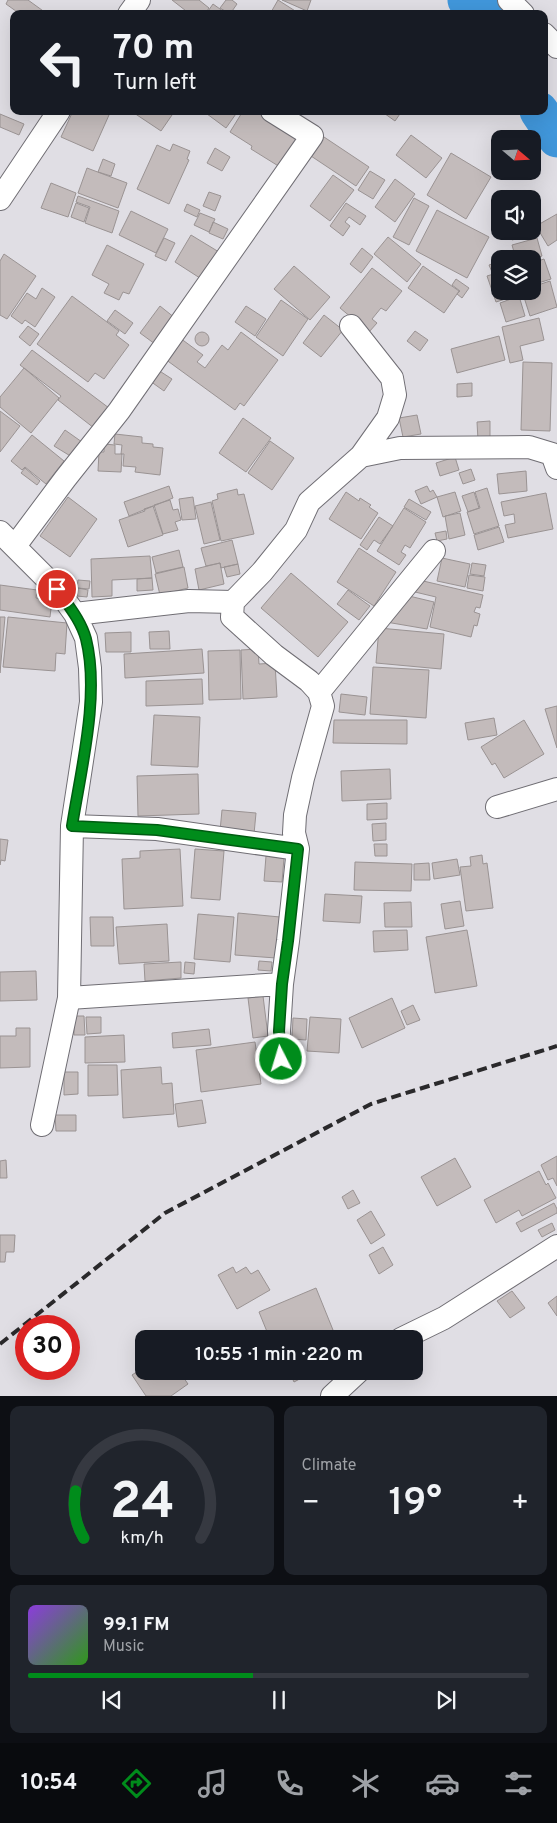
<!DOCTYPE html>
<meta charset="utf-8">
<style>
body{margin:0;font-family:Overpass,sans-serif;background:#20242c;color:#f1f3f6;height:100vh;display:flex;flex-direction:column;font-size:19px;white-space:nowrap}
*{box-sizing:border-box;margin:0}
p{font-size:16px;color:#9ea1a6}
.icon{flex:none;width:28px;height:28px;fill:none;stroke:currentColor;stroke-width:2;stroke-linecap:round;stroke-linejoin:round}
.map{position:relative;height:1396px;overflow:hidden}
.sheet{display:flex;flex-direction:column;gap:10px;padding:10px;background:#0d0f14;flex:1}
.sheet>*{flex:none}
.banner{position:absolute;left:10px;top:10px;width:538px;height:105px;border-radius:10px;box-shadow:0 5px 20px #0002;background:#171b24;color:#f1f3f6;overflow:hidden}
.needle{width:32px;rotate:109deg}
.controls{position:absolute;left:491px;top:130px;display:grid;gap:10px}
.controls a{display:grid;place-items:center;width:50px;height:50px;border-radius:10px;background:#171b24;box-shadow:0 5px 20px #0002;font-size:25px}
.speed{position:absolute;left:15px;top:1315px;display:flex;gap:10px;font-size:25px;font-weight:700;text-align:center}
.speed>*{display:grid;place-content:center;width:65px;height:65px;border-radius:50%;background:#171b24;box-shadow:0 5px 20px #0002;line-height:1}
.speed .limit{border:8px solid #d22;background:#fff;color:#111}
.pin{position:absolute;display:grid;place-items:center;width:42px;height:42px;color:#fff;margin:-21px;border:2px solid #fff;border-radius:50%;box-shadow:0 1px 5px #0007}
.me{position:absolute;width:55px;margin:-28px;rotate:355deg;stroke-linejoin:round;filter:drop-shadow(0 0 4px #0008)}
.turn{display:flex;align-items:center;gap:18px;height:105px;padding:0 20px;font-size:22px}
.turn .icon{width:65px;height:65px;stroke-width:2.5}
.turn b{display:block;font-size:35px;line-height:42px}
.big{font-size:38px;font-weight:600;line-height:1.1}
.sheet .card{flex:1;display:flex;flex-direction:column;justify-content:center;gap:8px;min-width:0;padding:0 18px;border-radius:10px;background:#20242c}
.sheet .dial{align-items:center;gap:0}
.dial svg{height:130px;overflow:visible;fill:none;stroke:#363941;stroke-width:7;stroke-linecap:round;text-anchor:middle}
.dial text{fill:#f1f3f6;stroke:none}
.song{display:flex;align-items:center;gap:15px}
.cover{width:60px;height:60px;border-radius:8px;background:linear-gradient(135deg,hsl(270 70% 55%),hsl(110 70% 35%))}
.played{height:5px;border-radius:2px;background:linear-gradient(90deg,#008c1b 45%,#363941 45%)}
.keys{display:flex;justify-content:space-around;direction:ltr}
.heat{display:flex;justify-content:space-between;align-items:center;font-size:28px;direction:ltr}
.sheet .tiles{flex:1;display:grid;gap:10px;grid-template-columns:1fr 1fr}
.card:last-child{grid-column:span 2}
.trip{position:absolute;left:135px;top:1330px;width:288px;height:50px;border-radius:10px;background:#171b24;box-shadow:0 5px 20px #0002;font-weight:600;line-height:50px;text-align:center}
.tabs{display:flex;height:80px;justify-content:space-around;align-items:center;background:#090b0e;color:#9ea1a6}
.tabs .icon{width:35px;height:35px}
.tabs .on{color:#008c1b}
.tabs b{font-size:22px;color:#f1f3f6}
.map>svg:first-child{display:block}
</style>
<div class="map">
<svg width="557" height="1396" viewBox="0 0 557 1396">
<rect width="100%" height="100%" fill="#e0dee4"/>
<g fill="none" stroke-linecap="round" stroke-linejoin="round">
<path stroke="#4197db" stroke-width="39" d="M467 0 486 14
M539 111 557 138"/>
</g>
<path fill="#c3bbbb" stroke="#9a9393" d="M8 0H28L46 13 20 14 6 4Z
M172 0H199L209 8 205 14H190Z
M226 0H232L237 4 230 14 220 8Z
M278 0 300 14H270Z
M282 0H311L307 11Z
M213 4 227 14H206Z
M73 111H101L109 115 93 151 61 137Z
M131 111H166L172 115 161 131Z
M203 111H238L226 128Z
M243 111H264L301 134 280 167 251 149 252 146 230 132Z
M381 111H402L395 121Z
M0 114 24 124 19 135 0 127Z
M411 135 442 158 426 178 396 155Z
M324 137 369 167 356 186 311 156Z
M173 144 190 151 187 159 189 160 169 204 137 189 157 145 170 151Z
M215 148 230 157 222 171 207 163Z
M451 153 491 177 466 219 427 195Z
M103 159 115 164 111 176 98 172Z
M87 168 127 183 118 208 78 193Z
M370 171 385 180 373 199 358 190Z
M333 175 354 190 330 221 310 206Z
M395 179 415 194 395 222 375 207Z
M51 183 76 193 68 217 41 208Z
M209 192 221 196 215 211 203 206Z
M78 196 119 211 112 233 85 223 90 207 76 202Z
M414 198 429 206 409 245 393 237Z
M76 203 89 208 84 222 71 217Z
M346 203 366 216 360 225 349 217 345 222 350 226 343 236 330 226Z
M187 204 200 210 197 217 184 211Z
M437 210 489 237 467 278 416 251Z
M131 211 168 229 156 253 119 235Z
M200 213 215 219 209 232 194 225Z
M557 214V240L548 246 536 226Z
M213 222 228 229 223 239 209 233Z
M532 230 534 234 512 240 509 232 532 231Z
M191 235 219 252 203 280 175 262Z
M388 237 421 264 407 282 374 254Z
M164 238 175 243 166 261 155 256Z
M537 238 542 256 532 259H516L512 245Z
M107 245 144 264 129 294 123 292 119 300 104 293 109 284 92 275Z
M362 248 373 257 361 273 350 264Z
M4 254 36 276 7 319 0 315V261Z
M544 259 551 279 532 285V263Z
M500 261V269L492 272 489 265Z
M294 266 330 297 310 320 274 289Z
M423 266 459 291 444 313 408 288Z
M372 268 402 291 386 311 381 308 372 319 377 323 369 332 340 308Z
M500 272V291H517L518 295 496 302 487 276Z
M456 279 469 288 462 298 457 294 460 291 452 285Z
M550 281 557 307 530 316 522 291H532V287Z
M42 288 55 297 35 327 25 320 22 324 11 316 27 293 36 299Z
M72 296 119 331 116 335 129 345 104 379 95 373 88 382 37 344Z
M519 296 525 316 506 322 500 303Z
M281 300 308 319 283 356 256 337Z
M160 306 175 318 155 344 140 333Z
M246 306 266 319 255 336 235 322Z
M115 310 133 323 125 334 107 321Z
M324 315 343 330 321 357 303 343Z
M539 318 544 340 520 346 523 360 510 363 502 327Z
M28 326 39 334 30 346 19 337Z
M415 331 428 340 420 351 407 341Z
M195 339a7 7 0 1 1 14 0a7 7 0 1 1-14 0Z
M241 332 278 360 244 406 240 403 235 410 165 359 180 338 203 355 197 362 205 368 222 345 228 350Z
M499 336 505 360 457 373 451 349Z
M32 350 109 408 94 428 58 400 61 396 20 365Z
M523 362 552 363 550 431 521 430Z
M24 368 59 398 31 433 0 407V397Z
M158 370 172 379 164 391 150 381Z
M472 383V396L457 397V384Z
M0 411 20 426 0 452Z
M417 415 421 434 403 437 399 418Z
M243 418 271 438 246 472 219 453Z
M490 421V440H478L477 422Z
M65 430 82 442 72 457 54 446Z
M115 434 142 437V443L153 444V447L163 448 160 475 135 472 136 467 123 466 124 454H121L122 445 114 444Z
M32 435 64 461 46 484 25 467 22 470 11 461Z
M270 441 294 458 272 490 248 473Z
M104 444 115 445V454H122L121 472 98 471 99 452H104Z
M455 457 459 470 440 476 436 463Z
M25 468 40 481 37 485 21 473Z
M471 469 475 480 463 484 459 473Z
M526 471 527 491 499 494 497 474Z
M169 486 173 498 129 516 124 502Z
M427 486 430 492 433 490 437 497 421 504 415 491Z
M487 488 499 526 474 534 467 512 480 508 475 492Z
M237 489 238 495 244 494 254 534 221 541 212 501 218 499 217 494Z
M346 492 359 501 360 498 371 505 369 507 378 513 361 539 329 519Z
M455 492 461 511 443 517 437 497Z
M474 492 479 508 468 512 462 496Z
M546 493 553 529 508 538 505 525 515 523 514 514 504 516 501 502Z
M68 497 97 519 70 557 40 536Z
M193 497 196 519 182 520 179 499Z
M409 499 431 512 426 520 404 507Z
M170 500 173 510 178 509 181 520 175 522 178 530 163 534 154 505Z
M211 502 220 540 204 544 195 506Z
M153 506 163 535 128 547 119 520 145 511 144 509Z
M404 508 426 522 410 548 405 545 401 552 406 555 399 565 377 551Z
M460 513 465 535 449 539 445 516Z
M379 517 393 526 380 544 374 540 367 550 360 545Z
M499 527 504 542 478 550 474 535Z
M446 531 447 539 437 541 435 533Z
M232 540 238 564 221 568 220 563 206 566 201 548Z
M359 548 396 572 374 606 337 582Z
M179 550 183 567 156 573 152 557Z
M150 556 152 578 112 580V596L92 597 91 559Z
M442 558 470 564 465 587 437 581Z
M220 563 224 584 199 590 195 569Z
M472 563 486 565 484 576 470 574Z
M238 564 240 574 227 577 224 567Z
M184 567 188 588 160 595 155 574Z
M291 573 348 622 318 657 261 608Z
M469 575 485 577 483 591 467 588Z
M152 578 153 590 137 591V579Z
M78 580 90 581 89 589 77 588Z
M419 580 483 595 480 608 476 607 474 612 480 614 477 626 474 625 471 637 430 627 436 597 415 592Z
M0 585 37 590 36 598 52 600 50 617 0 610Z
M78 588 88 590 87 597 77 596Z
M348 590 370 606 359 620 337 604Z
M409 596 434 602 427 629 386 622Z
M0 617H5L0 673Z
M8 617 67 623 65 654 56 653 55 671 3 667Z
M379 628 444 634 441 669 376 663Z
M169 631 170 649H150L149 632Z
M131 632V652H106L105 633Z
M202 649 204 673 125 678 124 654Z
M258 649 259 664 275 663 277 697 243 699 241 650Z
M240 650 241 699 209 700 208 651Z
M373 667 429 670 426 718 370 714Z
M202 679 203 704 146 706V681Z
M341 694 367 697 365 715 339 712Z
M557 706V748L545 709Z
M154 715 200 717 198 767 151 765Z
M494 718 497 735 468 740 465 723Z
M334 720H407V744L333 743Z
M524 720 544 754 504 778 495 763 492 765 481 747Z
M390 769 391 799 342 801 341 771Z
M198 774 199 814 138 816 137 776Z
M387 803V819L367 820V804Z
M222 810 256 813 254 834 220 831Z
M386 823V840L373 841 372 824Z
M0 839 8 840 5 861 1 860 0 865Z
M374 844H387V856H375Z
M180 849 183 906 124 909 122 859 140 858V851Z
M195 849 224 851 220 900 191 898Z
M482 855 483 864 487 863 493 908 466 911 460 867 471 866 470 857Z
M266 856 284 858 282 882 264 881Z
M457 859 460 875 434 879 432 863Z
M355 862 412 864 411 891 354 890Z
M429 863 430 880H414V864Z
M325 894 362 896 360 923 323 921Z
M460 901 464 926 445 929 441 904Z
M411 902 412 927H385L384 903Z
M238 913 280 917 276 958 235 955Z
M198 914 234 917 230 962 194 959Z
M90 917H113L114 946H91Z
M167 924 169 961 119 964 116 927Z
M407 930 408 950 374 952 373 931Z
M467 930 477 986 435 993 426 937Z
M259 961 272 962 271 971 258 970Z
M181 962V978L145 981 144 964Z
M185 962 195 963 194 974 184 973Z
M36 971 37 1000 0 1001V972Z
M263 996 268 1036 253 1038 248 998Z
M392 998 405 1028 362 1048 349 1018Z
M413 1005 420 1020 407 1025 401 1011Z
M74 1016H84L85 1035H74Z
M86 1017H101V1033L87 1034Z
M310 1017 341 1019 339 1053 307 1051Z
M293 1018 307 1019 306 1040 292 1039Z
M16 1028H30V1067L0 1068V1036H16Z
M209 1029 211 1045 173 1048 172 1033Z
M124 1035 125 1062 85 1063V1037Z
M255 1042 261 1084 201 1092 196 1050Z
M88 1065H117L118 1095 88 1096Z
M161 1067 162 1084 172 1083 174 1114 123 1118 121 1070Z
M64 1072H78V1094L64 1095Z
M202 1100 206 1123 178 1127 175 1104Z
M55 1115H76V1131H56Z
M557 1156V1186L553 1178 548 1180 541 1165Z
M455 1158 471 1187 437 1206 421 1177Z
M6 1160 7 1178H0V1161Z
M539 1171 546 1185 548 1183 556 1198 522 1216 519 1210 496 1223 484 1200Z
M353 1190 360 1203 348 1209 342 1197Z
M554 1203 557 1209V1213L521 1232 516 1223Z
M371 1211 385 1235 371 1244 357 1220Z
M552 1223 555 1230 542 1237 538 1230Z
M0 1235H15L14 1252H6L5 1262H0Z
M383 1247 393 1265 379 1274 369 1255Z
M233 1267 236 1273 246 1267 251 1274 258 1270 270 1290 237 1309 218 1275Z
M316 1288 333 1330 313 1339H270L259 1312Z
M512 1291 525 1308 510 1318 497 1301Z
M557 1296V1316L548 1303Z
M144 1367V1371H179L188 1384 171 1396H146L132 1375Z
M289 1371H307L309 1374 294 1382Z"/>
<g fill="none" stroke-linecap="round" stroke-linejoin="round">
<defs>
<path id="street" d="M509 0 523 14
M129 14 139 0
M544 34 557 47
M0 199 59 111
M361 456 400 448 529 447 552 454 557 468
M0 532 57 589 75 614 86 638 90 668 91 702 72 826 69 998 42 1125
M15 546 65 479 119 411 312 136 272 111
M75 614 189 601 233 602
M319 692 434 551
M497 807 557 789
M72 826 157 829 298 849
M69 998 282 984 288 941 298 849 294 833 295 815 303 778 323 706 319 692 309 681 274 655 232 617 233 602 262 572 296 530 309 502 361 456 388 418 395 395 392 378 351 326
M281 1059 279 1031 282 984
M401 1339 444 1318 557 1246
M332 1396 359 1371"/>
</defs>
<use href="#street" stroke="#706e74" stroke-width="24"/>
<use href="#street" stroke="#fff" stroke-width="22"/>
<path stroke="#2a292b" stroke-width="4" stroke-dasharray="10 5" stroke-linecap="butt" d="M0 1344 165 1213 371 1104 557 1046"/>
</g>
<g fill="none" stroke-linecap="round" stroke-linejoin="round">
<defs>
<path id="route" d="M57 589C67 604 81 620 86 639 100 695 81 769 72 826L157 830 298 849 288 941 282 984 279 1031 281 1059"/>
</defs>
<use href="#route" stroke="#005b12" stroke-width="12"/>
<use href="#route" stroke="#008c1b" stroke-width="9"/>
</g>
</svg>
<div class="controls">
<a><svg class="needle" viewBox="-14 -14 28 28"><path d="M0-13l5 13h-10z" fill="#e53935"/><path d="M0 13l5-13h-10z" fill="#9ea1a6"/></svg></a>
<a><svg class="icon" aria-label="sound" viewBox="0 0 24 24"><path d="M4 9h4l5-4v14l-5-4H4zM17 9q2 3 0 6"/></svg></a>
<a><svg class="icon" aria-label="layers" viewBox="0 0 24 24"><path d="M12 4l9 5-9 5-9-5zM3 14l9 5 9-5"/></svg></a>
</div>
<div class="speed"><div class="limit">30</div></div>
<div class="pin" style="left:57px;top:589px;background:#d93025"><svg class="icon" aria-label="arrive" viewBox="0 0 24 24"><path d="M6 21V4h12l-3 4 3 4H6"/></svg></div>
<svg class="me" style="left:281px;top:1059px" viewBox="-20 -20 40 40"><circle r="17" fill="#008c1b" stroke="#fff" stroke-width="3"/><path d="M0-11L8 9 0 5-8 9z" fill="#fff"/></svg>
<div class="trip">10:55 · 1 min · 220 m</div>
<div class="banner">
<div class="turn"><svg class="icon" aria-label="left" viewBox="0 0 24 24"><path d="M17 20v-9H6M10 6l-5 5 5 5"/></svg><div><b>70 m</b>Turn left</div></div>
</div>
</div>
<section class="sheet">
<div class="tiles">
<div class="card dial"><svg viewBox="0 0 100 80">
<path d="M14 69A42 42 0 1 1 86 69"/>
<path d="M14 69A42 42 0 0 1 9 40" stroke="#008c1b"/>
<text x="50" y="56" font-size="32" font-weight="700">24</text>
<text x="50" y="72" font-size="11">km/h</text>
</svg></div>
<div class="card"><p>Climate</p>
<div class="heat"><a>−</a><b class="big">19°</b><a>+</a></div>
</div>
<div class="card">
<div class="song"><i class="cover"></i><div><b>99.1 FM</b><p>Music</p></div></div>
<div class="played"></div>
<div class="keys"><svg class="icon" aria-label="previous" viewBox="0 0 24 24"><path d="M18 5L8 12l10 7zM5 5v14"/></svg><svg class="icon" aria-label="pause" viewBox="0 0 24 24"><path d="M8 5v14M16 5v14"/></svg><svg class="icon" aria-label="next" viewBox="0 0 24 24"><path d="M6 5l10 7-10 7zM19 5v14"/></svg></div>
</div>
</div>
</section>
<nav class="tabs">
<b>10:54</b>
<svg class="icon on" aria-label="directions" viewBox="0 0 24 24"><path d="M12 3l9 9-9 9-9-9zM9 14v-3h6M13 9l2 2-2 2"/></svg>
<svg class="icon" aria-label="music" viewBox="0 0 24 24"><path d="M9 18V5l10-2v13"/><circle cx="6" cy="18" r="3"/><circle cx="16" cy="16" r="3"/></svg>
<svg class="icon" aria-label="phone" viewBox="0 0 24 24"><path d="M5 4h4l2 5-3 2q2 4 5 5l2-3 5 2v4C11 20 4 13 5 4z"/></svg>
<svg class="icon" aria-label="climate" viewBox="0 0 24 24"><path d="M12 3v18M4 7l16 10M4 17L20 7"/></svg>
<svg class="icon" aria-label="car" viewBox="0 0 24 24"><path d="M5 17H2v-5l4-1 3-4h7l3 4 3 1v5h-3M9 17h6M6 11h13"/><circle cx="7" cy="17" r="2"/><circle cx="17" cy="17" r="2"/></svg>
<svg class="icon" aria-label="filters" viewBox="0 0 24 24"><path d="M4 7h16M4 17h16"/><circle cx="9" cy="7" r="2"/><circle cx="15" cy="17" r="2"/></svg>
</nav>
